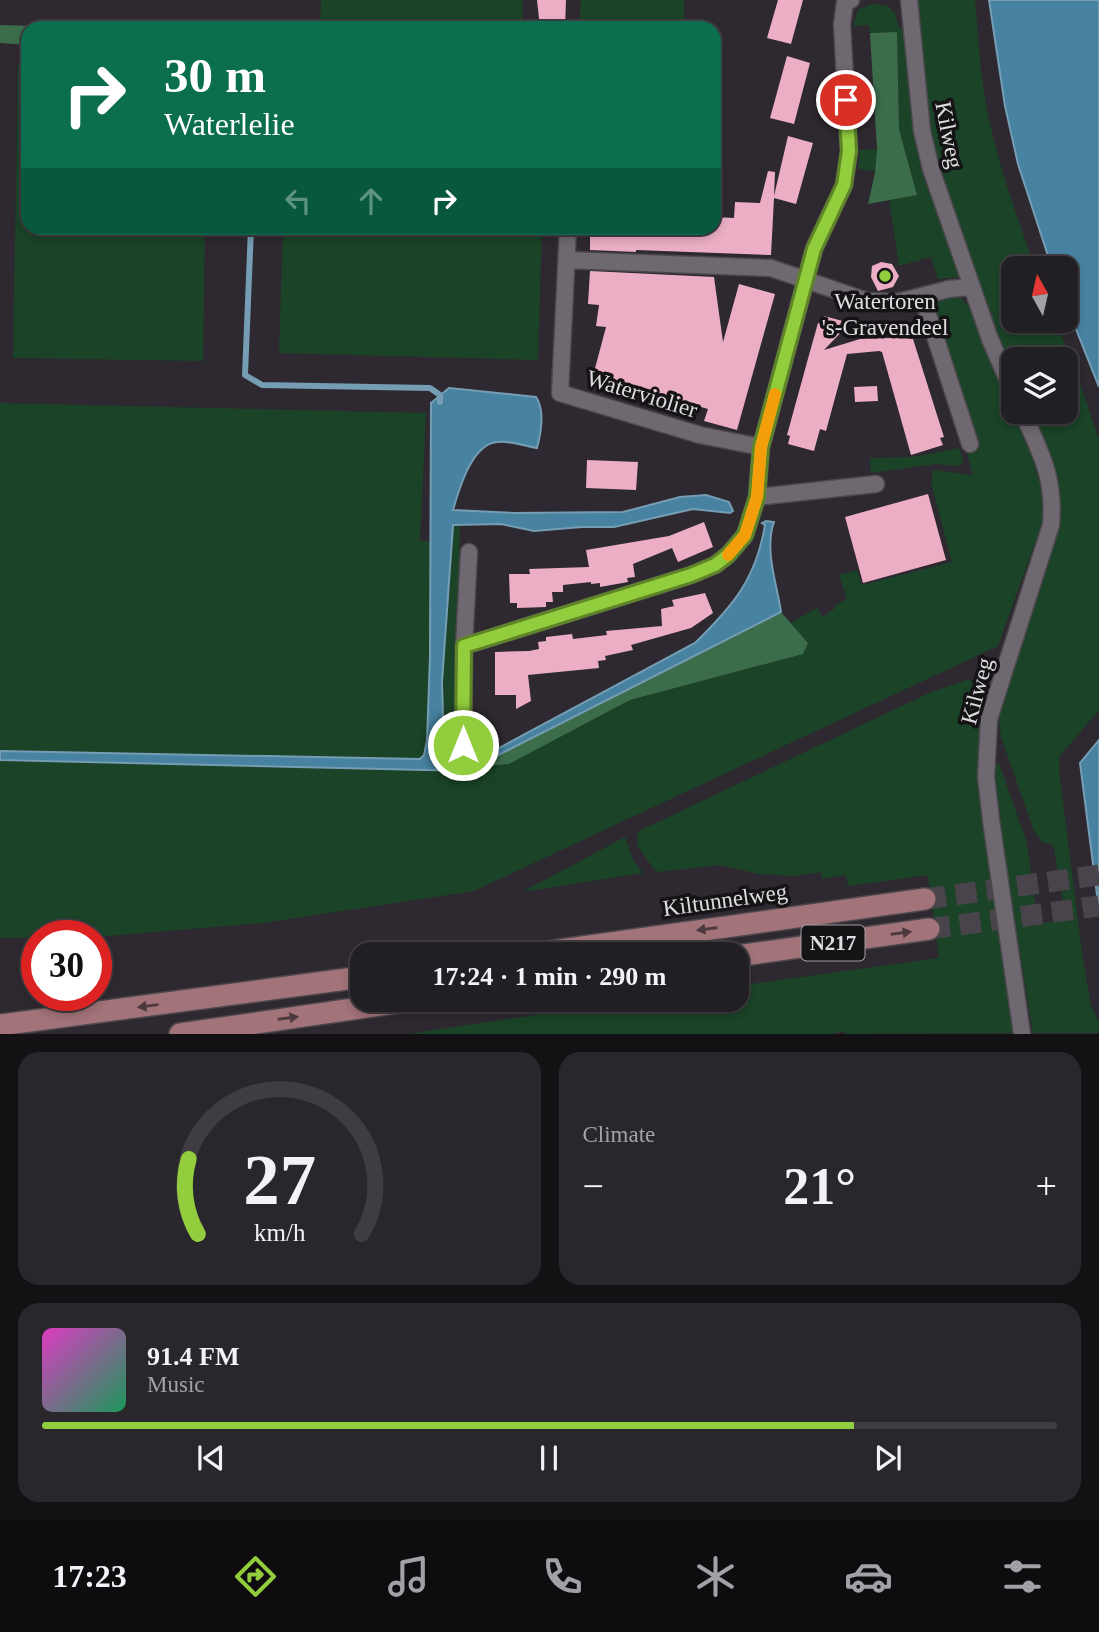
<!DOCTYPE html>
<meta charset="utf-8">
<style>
body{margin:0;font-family:"Times New Roman",serif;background:#2a272c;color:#f1f3f6;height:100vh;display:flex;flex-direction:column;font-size:26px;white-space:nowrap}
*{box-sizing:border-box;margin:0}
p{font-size:23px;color:#a2a2a6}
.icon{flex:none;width:38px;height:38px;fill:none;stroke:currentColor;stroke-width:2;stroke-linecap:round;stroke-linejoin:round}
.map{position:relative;height:1034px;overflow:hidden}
.sheet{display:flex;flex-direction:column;gap:18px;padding:18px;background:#131114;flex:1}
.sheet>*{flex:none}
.guide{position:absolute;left:21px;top:21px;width:700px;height:214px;border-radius:21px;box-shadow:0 4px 10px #0003,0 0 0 2px #3f3d41;background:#0b6e4f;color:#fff;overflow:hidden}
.needle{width:46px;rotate:352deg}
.fabs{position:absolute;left:1001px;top:256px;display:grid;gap:14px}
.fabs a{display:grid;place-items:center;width:77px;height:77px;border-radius:14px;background:#221f24;box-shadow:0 4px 10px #0003,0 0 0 2px #3f3d41;font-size:35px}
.speed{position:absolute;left:21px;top:920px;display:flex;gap:14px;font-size:35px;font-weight:700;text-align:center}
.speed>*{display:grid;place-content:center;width:91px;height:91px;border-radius:50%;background:#221f24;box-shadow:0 4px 10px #0003,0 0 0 2px #3f3d41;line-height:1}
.speed .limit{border:10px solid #d22;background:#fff;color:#111}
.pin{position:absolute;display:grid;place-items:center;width:60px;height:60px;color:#fff;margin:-30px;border:4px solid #fff;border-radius:50%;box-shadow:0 2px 7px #0007}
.me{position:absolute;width:77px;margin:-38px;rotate:0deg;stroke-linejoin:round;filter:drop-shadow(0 0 5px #0008)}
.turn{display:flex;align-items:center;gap:24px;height:147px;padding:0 28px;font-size:32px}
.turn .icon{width:91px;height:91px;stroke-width:2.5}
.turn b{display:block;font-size:49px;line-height:60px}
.lanes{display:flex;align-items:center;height:66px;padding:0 28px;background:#0003;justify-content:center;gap:35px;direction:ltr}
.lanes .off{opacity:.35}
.big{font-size:52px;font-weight:700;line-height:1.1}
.sheet .tile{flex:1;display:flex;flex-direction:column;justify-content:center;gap:10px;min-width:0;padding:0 24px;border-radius:21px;background:#2a272c}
.sheet .dial{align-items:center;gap:0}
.dial svg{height:182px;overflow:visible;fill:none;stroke:#3f3d41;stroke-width:7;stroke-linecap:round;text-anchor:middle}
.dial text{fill:#f1f3f6;stroke:none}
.song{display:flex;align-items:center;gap:21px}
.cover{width:84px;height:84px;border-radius:10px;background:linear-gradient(135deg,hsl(310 70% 55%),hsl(150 70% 35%))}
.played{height:7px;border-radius:4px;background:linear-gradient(90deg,#92cd3e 80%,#3f3d41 80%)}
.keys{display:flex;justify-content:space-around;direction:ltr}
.heat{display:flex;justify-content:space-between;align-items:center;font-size:38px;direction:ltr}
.sheet .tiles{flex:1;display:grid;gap:18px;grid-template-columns:1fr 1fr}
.tile:last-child{grid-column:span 2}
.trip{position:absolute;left:350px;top:942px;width:399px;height:70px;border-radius:21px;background:#221f24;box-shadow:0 4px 10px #0003,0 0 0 2px #3f3d41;font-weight:700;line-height:70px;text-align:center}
.tabs{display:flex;height:112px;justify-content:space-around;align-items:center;background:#0e0c0e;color:#a2a2a6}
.tabs .icon{width:49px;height:49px}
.tabs .selected{color:#92cd3e}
.tabs b{font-size:32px;color:#f1f3f6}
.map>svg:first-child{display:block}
</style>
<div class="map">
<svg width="1099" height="1034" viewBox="0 0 1099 1034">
<rect width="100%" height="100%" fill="#2e2930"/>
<path fill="#1a4327" d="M321 0H523L522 28H320Z
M581 0H684L685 28H579Z
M914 0H975C978 30 979 61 984 91 993 152 1015 210 1035 268H1013V320H1055L1073 363 1099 440V710L1060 756 1059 770 1083 960 1091 1005 1099 1023V1033H1033L1006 867 994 766 999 763 1027 843 1038 924 1066 919 1054 848 1050 843H1043L1034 831 1001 737 999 719 1014 664 1036 601 1058 524 1060 494 1051 459 1032 411H1066V359H1013V370L974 284 952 210 932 137 921 71Z
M871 4 886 5 895 13 899 27 904 29 912 119 922 164 960 277 938 279 931 257 899 266 889 199 917 195 899 129 897 32 870 33 869 25 853 26 858 10Z
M18 64 28 65V228H205L203 361 13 358Z
M877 149 875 171 858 169 860 150Z
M283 228H542L538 360 279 353Z
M942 298H961L971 309 1032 458 1042 491 1045 515 998 646 474 891 263 923 96 937 0 938V760L466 771 476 767 509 764 630 700 803 654 808 643 790 623 817 608 822 617 834 609 835 605 847 599 839 575 857 570 862 585 952 562 931 483 933 470 973 475 966 449 977 446 936 309V302Z
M0 403 426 413 420 541H430C430 572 435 745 420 759L0 751Z
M959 448 964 462 957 466 936 464 871 473 870 458 913 457Z
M453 525H460L455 747 470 746 471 740H486V755L462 764 448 761 444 754 442 682Z
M969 679 983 691 987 705 977 769 995 867 1017 1033 846 1034 845 1031 831 1034H407L644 999H737V986L939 958 928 875 848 886 846 875 822 879 821 872 795 876 759 874 720 865 656 872 638 847 637 832 929 693Z
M625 837 633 860 643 873 522 892Z"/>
<path fill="#3c6d4b" d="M0 25 105 28H28V45L0 43Z
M897 32 899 129 917 195 868 204 875 173 877 149 870 33Z
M781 612 808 643 803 654 630 700 509 764 476 767Z"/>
<path fill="#4782a0" stroke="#759db4" stroke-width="2" d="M989 0H1099V387L1066 304V268H1052L1018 164 1005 106Z
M449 388 536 397C545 410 541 433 537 448 525 446 509 440 497 442 472 444 459 489 453 510L514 513 623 512 680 497 706 495 729 502 733 511 730 513 693 509 614 527H582L534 531 501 524 453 525 442 682 444 754 448 761 462 764 486 755 695 643C733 606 756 579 765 525L762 523 766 521 774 522C764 550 777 584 781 612L467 771 0 760V751L420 759 424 755 427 740 430 656 431 403Z
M1099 740V910L1080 763Z"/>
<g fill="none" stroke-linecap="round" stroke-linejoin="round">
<path stroke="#759db4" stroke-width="6" d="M251 228 245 375 262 385 430 388 440 395V402"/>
</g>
<path fill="#ebaec5" d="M537 0H566L565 28 540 27Z
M778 0H803L791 44 767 38Z
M787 56 810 63 794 124 770 118Z
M788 136 813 143 796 204 774 198 771 255 636 250V252L590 250V228H714V217L734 218 735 202 760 203 768 171 775 172 774 196Z
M881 262 892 264 899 276 893 287 878 291 871 277 872 266Z
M590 271 714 277 723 342 739 284 775 294 737 430 704 421 708 409 667 397 664 407 590 387 606 327 596 326 599 305 588 304Z
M824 316 850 323 824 350 860 339 890 338 888 330 902 325 909 339H913L944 437 940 438 943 445 911 455 882 352 879 351 847 354 826 431 820 429 814 451 788 444 790 436 787 435 809 355 818 323 821 324Z
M877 386 878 401 855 402 854 387Z
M587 460 638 462 636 490 586 488Z
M928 494 946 560 863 583 845 517Z
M704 522 713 547 678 562 672 548 633 564 635 577 627 578 628 582 600 587V583L591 584V582L563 585V592H552L553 602H546V607L517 608V603H510L509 574H530L529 569 589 567 586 550 669 536Z
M705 593 713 613 691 628 631 645 633 650 605 656 606 660 598 661 599 668 528 675 531 701 516 709V695H495V652L529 651 539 649 538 642 546 641V637L572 634 573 639 607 635 606 631 662 626 661 609 674 606 672 600Z"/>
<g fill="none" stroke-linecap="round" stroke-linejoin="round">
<path stroke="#49444b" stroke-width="21" stroke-dasharray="21 10" stroke-linecap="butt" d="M925 899 1099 875
M929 929 1099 906"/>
<defs>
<path id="minor" d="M909 0 922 131 931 169 990 339 1013 392
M568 228 560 393 700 435 761 447
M567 260 771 268 867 301 898 302 949 289 971 287
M922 296 970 444
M757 497 876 484
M464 646 691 575 715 565 728 555 745 535 757 497 761 447 806 279 814 249 844 185 849 151 842 24 845 2 851 0
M463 745 464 646 469 552
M1022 1034 991 820 986 777 989 719 1051 525C1055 477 1041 454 1022 411"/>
<path id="primary" d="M532 954 925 899
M737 956 929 929
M0 1025 362 977
M180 1034 422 999"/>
</defs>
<use href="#minor" stroke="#4b474c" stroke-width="19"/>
<use href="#primary" stroke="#4b474c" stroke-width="24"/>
<use href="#minor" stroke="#6e6870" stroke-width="16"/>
<use href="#primary" stroke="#a27378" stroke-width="21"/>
</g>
<defs><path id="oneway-solid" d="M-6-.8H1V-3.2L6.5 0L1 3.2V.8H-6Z" transform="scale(1.75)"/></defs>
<g fill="#4d393d">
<use href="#oneway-solid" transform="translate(707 929) rotate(172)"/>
<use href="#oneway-solid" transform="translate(901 933) rotate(-8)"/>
<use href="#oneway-solid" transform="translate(148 1006) rotate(173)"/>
<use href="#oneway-solid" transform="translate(288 1018) rotate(-8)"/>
</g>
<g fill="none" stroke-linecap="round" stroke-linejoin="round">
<defs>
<path id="route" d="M463 745 464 646 691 575 715 565 728 555 745 535 757 497 761 447 806 279 814 249 844 185 849 151 846 100"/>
</defs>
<use href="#route" stroke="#5f8528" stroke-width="18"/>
<use href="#route" stroke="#92cd3e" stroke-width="12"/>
<path stroke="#f59e0b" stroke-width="12" d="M728 555 745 535 757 497 761 447 775 394"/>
</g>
<circle fill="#92cd3e" stroke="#151316" stroke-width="2.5" cx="885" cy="276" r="7"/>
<g text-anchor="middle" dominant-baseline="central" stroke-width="7" stroke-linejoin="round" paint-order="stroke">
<rect fill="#151316" stroke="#a3a0a4" stroke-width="2" x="801.5" y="925.5" width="63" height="35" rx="5"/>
<g font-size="21" font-weight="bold" fill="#e0dde1">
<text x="833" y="943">N217</text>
</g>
<g font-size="23" fill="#e0dde1" stroke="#151316">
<text transform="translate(949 135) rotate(79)">Kilweg</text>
<text transform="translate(642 394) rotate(17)">Waterviolier</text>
<text transform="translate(977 691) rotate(-75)">Kilweg</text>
<text transform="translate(725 900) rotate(-8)">Kiltunnelweg</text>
</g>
<g font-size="23" fill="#e0dde1" stroke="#151316">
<text x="885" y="301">Watertoren<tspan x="885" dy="26">'s-Gravendeel</tspan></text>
</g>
</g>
</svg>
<div class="fabs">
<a><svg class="needle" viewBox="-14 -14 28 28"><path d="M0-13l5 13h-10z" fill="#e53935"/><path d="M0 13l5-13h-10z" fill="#a2a2a6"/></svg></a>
<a><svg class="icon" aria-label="layers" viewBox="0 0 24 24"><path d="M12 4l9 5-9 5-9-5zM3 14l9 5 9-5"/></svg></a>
</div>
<div class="speed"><div class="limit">30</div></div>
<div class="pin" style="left:846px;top:100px;background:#d93025"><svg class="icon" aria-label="arrive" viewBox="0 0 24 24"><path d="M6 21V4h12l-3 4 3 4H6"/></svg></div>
<svg class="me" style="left:463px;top:745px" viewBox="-20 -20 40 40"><circle r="17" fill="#92cd3e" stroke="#fff" stroke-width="3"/><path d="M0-11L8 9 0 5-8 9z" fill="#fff"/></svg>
<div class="trip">17:24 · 1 min · 290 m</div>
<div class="guide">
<div class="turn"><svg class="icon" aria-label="right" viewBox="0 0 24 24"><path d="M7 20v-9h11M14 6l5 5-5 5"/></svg><div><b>30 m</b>Waterlelie</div></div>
<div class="lanes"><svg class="icon off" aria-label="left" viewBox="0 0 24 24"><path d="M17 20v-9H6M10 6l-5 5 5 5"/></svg><svg class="icon off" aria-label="ahead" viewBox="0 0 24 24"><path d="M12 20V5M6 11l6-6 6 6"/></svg><svg class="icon" aria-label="right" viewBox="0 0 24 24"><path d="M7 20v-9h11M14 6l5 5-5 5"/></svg></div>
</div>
</div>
<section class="sheet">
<div class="tiles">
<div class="tile dial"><svg viewBox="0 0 100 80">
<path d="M14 69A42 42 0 1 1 86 69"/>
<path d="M14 69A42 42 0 0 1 10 36" stroke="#92cd3e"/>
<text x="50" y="56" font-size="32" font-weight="700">27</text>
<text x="50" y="72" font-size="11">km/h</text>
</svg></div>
<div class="tile"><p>Climate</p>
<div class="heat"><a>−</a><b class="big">21°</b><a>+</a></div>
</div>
<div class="tile">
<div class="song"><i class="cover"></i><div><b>91.4 FM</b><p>Music</p></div></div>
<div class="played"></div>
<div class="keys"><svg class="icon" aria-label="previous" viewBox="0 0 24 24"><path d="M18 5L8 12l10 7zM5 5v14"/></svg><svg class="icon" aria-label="pause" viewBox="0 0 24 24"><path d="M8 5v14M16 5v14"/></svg><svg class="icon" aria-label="next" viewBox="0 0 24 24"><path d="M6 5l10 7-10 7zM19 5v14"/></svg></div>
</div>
</div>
</section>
<nav class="tabs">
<b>17:23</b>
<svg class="icon selected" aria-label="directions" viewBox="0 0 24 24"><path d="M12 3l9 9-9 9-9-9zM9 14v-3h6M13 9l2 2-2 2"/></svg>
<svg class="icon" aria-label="music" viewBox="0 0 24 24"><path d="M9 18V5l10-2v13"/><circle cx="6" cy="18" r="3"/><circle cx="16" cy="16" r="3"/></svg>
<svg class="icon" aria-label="phone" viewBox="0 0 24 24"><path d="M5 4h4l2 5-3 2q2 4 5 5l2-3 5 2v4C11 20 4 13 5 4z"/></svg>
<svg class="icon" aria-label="climate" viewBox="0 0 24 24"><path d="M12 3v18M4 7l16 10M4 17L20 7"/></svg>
<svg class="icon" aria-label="car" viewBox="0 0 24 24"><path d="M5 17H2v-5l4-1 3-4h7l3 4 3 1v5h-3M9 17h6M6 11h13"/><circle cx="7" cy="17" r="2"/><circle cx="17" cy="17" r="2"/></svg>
<svg class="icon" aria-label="filters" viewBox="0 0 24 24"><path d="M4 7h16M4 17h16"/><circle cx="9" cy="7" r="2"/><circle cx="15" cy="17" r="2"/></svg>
</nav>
